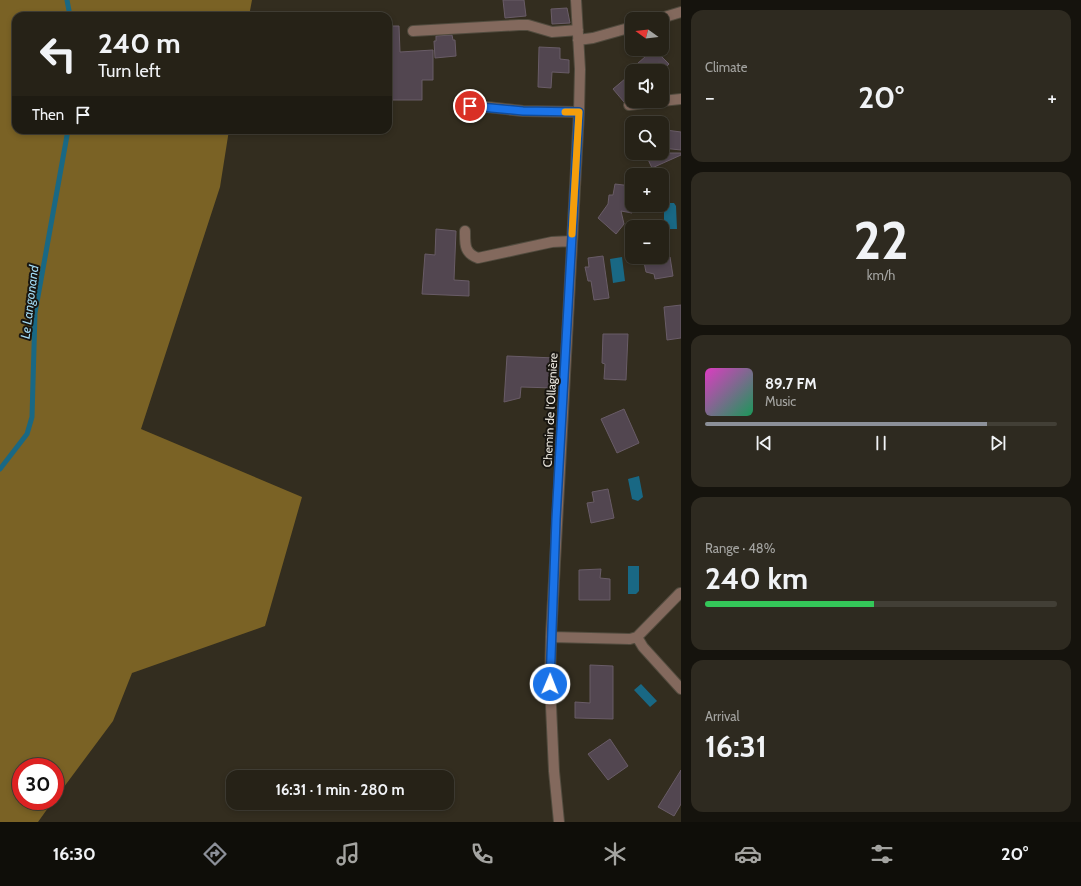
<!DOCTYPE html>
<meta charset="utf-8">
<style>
body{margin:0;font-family:Cabin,sans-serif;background:#2e2a20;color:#f1f3f6;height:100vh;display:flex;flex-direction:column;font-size:15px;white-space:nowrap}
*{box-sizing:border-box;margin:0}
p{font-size:13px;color:#a4a4a1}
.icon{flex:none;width:22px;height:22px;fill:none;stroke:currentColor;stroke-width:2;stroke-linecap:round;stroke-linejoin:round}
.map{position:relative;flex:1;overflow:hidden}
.panel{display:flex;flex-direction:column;gap:10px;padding:10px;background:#15130d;width:400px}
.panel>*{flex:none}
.top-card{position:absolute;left:12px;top:12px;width:380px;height:122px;border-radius:12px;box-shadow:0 2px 6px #0003,0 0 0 1px #423f36;background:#262217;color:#f1f3f6;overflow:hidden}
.needle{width:26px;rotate:285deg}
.tools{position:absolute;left:625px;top:12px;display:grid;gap:8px}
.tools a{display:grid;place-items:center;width:44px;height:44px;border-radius:8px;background:#262217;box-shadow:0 2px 6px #0003,0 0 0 1px #423f36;font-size:20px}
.speed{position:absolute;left:12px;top:758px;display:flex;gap:8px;font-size:20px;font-weight:700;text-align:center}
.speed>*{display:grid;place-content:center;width:52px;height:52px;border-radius:50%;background:#262217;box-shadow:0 2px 6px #0003,0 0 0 1px #423f36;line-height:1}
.speed .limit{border:6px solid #d22;background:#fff;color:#111}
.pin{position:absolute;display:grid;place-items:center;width:34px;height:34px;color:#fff;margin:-17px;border:2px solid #fff;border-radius:50%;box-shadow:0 1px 4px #0007}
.me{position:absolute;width:44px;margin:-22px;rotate:1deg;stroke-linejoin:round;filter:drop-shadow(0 0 3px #0008)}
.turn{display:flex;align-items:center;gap:14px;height:84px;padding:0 20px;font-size:18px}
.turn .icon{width:52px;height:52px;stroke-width:2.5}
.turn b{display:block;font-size:28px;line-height:34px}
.then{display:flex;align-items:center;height:38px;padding:0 20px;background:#0003;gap:8px;font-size:15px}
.big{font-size:30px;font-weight:700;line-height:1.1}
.panel .widget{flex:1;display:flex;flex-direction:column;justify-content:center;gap:6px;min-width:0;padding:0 14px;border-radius:12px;background:#2e2a20}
.panel .dial{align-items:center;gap:0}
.dial b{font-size:52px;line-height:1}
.song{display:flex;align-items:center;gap:12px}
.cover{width:48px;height:48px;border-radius:6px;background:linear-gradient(135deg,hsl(310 70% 55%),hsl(150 70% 35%))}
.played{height:4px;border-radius:2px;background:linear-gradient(90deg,#8c9099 80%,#423f36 80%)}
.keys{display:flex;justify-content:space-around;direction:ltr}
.heat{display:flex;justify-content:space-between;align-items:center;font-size:22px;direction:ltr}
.charge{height:6px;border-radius:3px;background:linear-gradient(90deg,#34c759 48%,#423f36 0)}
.trip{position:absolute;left:226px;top:770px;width:228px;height:40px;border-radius:12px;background:#262217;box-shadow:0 2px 6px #0003,0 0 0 1px #423f36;font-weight:700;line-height:40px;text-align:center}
.tabs{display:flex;height:64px;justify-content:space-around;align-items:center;background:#0f0e09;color:#a4a4a1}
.tabs .icon{width:28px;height:28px}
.tabs .on{color:#8c9099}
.tabs b{font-size:18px;color:#f1f3f6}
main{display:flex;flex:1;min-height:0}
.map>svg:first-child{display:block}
</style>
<main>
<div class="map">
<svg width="681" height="822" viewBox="0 0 681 822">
<rect width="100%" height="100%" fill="#332d1f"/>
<path fill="#7a6225" d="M0 0H252L249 16H16V130H229L220 187 141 429 302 497 265 626 132 673 113 721 55 799V767H21V801H53L38 822H0Z"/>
<path fill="#196884" d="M667 203H674L676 206 677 229H664V209Z
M622 257 625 281 613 283 610 259Z
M639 476 643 497 638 501 632 499 628 479Z
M628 566H639V591L636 594H628Z
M641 684 657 701 650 707 634 690Z"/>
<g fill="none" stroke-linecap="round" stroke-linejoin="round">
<path stroke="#196884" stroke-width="5" d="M67 0 70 16
M0 469 27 434 32 417 35 313 68 130"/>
</g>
<path fill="#524650" stroke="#695c67" d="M503 0H524L526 16 505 18Z
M567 8 570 23 552 24 551 9Z
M388 26H399L400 52 433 50V80H422V100H388Z
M452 35 453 40H455L456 56 435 58 434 41H436V36Z
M539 47 560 48V59L569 60V73L552 72 551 88 538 87Z
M654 49 669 64 662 71H629Z
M632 73V95L624 102 613 89Z
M666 130 681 132V150L662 148V134H666Z
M645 153H681V155L652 168Z
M615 184 632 186V213L621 211 624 224 616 234 598 218 608 204 609 195H613Z
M436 229 456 231 454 280 469 281V296L422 294 425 254 435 255Z
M603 256 609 298 594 300 591 281H588L585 267H589L588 258Z
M643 257H670L673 276 655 279 654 274 646 272Z
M681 305V338L667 340 664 307Z
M603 334H628L626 380 604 379 605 364 602 363Z
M507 356 555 358 554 388 521 387 520 398 504 402Z
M624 409 639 443 617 453 601 419Z
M608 489 614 518 591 523 587 503 594 502 592 492Z
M601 569 600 578 610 579V600H579V570Z
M590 665 613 666V719L575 718V702L590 703Z
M610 739 628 766 608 780 588 754Z
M681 770V804L674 816 658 807Z"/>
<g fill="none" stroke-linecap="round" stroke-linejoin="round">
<defs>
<path id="minor" d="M658 19 681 12
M413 31 519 25H528L552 32 578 30
M578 40 593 38 632 27
M662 101 681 99
M459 104 523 111 579 112
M629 105 661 101
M465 231C465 244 464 253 478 258L552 242 572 241
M551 637 630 639 637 637 680 593
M637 637 643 647 681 689
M559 822 554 771 550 684 551 637 579 112 580 69 576 0"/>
</defs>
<use href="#minor" stroke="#514b3e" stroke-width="12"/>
<use href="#minor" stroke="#83695d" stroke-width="10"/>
</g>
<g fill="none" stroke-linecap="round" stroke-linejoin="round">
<defs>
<path id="route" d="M470 106 523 111 579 112 556 519 550 684"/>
</defs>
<use href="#route" stroke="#114b97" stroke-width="10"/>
<use href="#route" stroke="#1a73e8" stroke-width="7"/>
<path stroke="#f59e0b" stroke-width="7" d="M565 112H579L572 234"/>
</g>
<g text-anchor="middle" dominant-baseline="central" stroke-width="4" stroke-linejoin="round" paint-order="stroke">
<g font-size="12" fill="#ece8df" stroke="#181510">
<text transform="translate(550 410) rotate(-87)">Chemin de l'Ollagnière</text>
</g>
<g font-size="13" font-style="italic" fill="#a2dbf5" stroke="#181510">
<text transform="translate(29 302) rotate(-83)">Le Langonand</text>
</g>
</g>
</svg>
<div class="tools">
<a><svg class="needle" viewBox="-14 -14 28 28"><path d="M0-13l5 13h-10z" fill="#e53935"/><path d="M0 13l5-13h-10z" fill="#a4a4a1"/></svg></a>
<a><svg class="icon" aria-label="sound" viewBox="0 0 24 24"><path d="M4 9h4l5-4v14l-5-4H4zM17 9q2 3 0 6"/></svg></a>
<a><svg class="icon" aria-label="search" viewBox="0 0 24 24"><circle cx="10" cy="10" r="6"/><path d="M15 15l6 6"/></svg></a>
<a>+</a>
<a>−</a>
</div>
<div class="speed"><div class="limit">30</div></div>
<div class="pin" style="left:470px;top:106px;background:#d93025"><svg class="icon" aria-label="arrive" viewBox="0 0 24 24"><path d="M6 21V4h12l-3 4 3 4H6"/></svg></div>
<svg class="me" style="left:550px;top:684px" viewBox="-20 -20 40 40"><circle r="17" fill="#1a73e8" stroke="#fff" stroke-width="3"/><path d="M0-11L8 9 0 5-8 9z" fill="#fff"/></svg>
<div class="trip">16:31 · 1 min · 280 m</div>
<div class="top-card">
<div class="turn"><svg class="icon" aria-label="left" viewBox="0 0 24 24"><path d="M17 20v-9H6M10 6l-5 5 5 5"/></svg><div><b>240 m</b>Turn left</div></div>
<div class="then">Then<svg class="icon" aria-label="arrive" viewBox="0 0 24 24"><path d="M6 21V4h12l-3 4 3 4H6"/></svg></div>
</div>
</div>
<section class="panel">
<div class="widget"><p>Climate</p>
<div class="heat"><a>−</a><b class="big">20°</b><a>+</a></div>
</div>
<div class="widget dial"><b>22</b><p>km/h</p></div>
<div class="widget">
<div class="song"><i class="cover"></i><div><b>89.7 FM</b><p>Music</p></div></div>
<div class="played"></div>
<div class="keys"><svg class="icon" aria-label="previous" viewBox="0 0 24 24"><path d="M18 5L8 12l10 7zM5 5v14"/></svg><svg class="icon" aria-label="pause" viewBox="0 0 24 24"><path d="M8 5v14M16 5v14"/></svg><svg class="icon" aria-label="next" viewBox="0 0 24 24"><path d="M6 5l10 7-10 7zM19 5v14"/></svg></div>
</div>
<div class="widget"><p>Range · 48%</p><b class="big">240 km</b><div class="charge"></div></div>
<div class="widget"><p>Arrival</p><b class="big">16:31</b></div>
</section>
</main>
<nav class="tabs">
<b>16:30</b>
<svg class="icon on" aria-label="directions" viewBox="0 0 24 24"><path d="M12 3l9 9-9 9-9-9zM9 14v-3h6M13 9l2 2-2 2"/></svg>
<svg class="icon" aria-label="music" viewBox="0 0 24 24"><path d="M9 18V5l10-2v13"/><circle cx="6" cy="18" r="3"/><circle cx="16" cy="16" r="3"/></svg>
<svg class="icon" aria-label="phone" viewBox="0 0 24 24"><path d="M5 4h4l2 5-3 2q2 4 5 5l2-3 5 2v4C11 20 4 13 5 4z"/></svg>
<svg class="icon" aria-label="climate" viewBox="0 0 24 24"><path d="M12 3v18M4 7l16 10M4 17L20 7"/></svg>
<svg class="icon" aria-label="car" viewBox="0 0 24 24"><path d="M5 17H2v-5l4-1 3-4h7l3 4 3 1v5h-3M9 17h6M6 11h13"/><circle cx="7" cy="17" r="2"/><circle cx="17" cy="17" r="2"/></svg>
<svg class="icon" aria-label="filters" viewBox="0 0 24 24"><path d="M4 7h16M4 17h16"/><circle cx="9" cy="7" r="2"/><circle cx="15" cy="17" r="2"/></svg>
<b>20°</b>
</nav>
